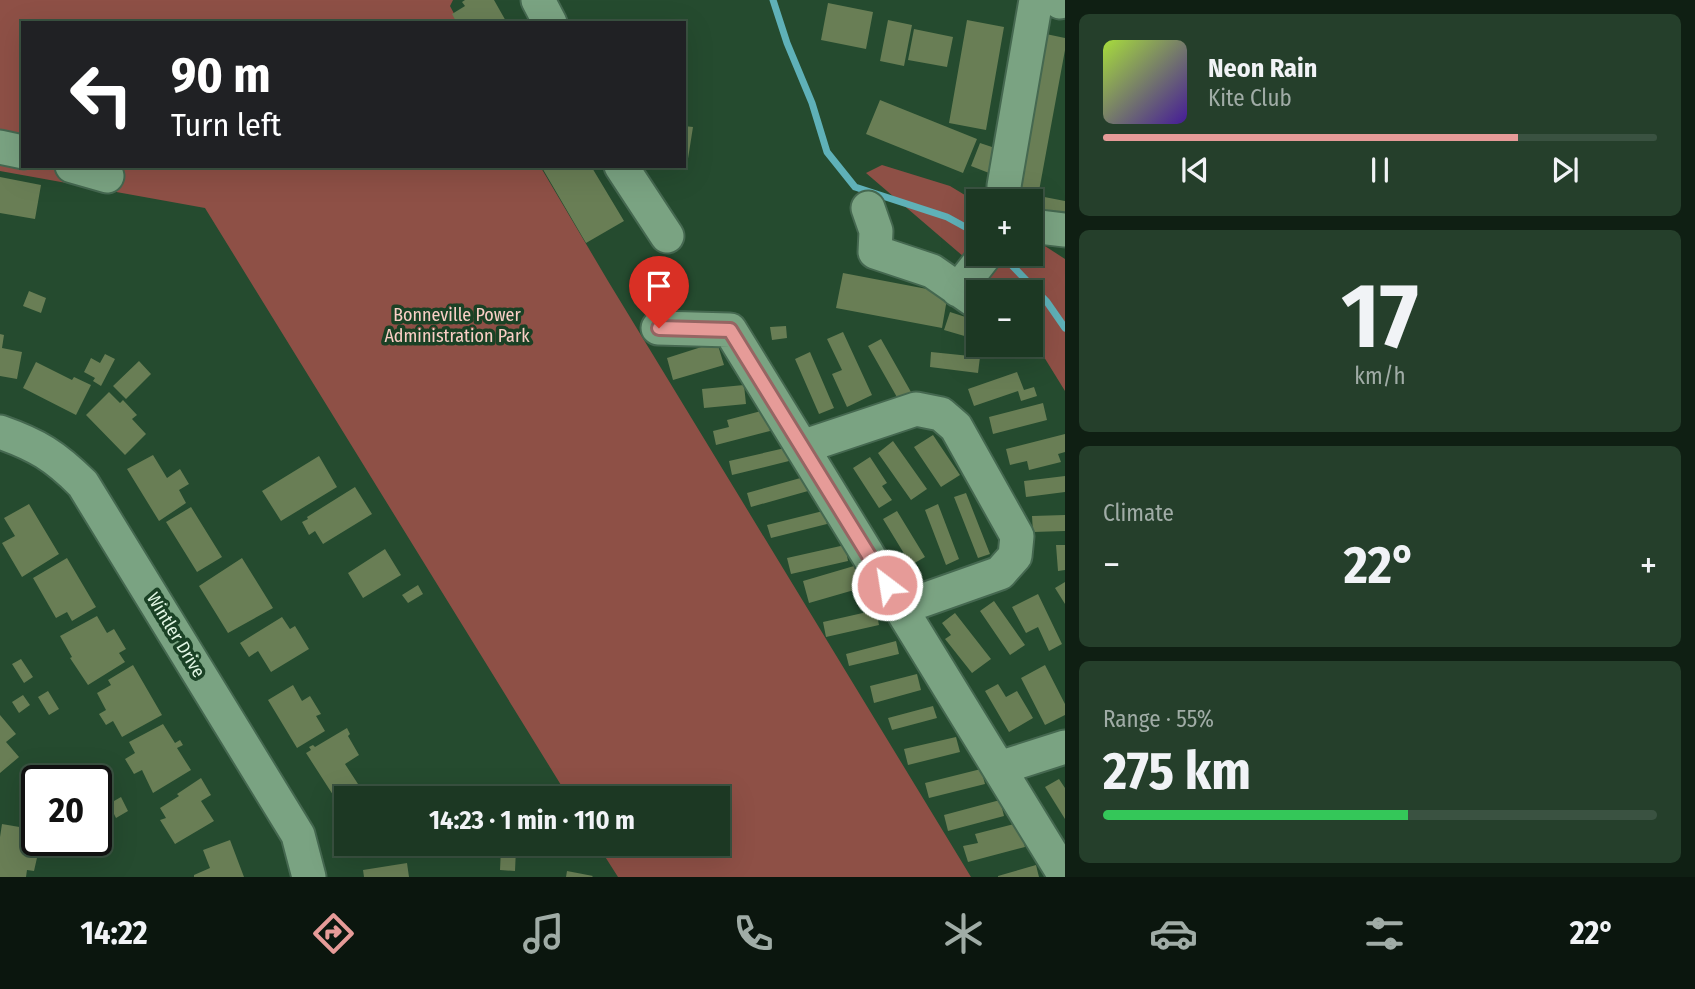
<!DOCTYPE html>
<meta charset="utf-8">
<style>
body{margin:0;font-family:"Fira Sans Condensed",sans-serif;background:#253f2b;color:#f1f3f6;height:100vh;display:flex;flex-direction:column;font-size:26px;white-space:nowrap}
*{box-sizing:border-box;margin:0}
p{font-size:23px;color:#a0aca6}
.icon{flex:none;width:38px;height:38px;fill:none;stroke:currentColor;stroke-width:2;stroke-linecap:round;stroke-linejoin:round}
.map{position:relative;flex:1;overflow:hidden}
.side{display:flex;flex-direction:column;gap:14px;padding:14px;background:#0f1f13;width:630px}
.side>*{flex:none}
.top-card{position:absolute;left:21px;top:21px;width:665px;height:147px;border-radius:0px;box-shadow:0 7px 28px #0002,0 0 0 2px #3a5241;background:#202124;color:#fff;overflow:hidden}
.fabs{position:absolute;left:966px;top:189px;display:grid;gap:14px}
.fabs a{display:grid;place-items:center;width:77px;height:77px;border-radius:0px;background:#1c3823;box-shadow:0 7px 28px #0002,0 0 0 2px #3a5241;font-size:35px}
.speed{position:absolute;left:21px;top:765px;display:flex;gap:14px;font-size:35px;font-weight:700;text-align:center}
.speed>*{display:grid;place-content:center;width:91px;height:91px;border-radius:50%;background:#1c3823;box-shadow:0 7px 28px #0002,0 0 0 2px #3a5241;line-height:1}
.speed .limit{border:4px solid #111;border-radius:10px;background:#fff;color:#111}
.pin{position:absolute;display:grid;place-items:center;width:60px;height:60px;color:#fff;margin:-72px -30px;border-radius:50% 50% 50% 0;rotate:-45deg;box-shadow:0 0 7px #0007}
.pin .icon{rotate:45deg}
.me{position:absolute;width:77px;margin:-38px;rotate:329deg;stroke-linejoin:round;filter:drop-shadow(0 0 5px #0008)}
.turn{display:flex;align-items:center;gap:24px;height:147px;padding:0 35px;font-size:32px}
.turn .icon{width:91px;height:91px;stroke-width:2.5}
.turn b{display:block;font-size:49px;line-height:60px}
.big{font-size:52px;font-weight:700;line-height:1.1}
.side .tile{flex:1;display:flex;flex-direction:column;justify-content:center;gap:10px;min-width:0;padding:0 24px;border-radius:10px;background:#253f2b}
.side .dial{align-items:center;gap:0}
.dial b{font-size:91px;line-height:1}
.song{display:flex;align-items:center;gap:21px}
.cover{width:84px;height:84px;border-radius:10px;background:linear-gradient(135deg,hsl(80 70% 55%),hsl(260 70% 35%))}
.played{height:7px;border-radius:4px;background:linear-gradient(90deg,#e69b98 75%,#3a5241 75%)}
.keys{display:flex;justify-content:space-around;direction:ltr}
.heat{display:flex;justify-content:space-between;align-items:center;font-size:38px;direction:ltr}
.charge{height:10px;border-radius:5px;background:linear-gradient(90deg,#34c759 55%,#3a5241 0)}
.trip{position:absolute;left:334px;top:786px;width:396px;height:70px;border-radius:0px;background:#1c3823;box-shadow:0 7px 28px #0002,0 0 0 2px #3a5241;font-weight:700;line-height:70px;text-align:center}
.tabs{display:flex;height:112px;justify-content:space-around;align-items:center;background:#0b160e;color:#a0aca6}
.tabs .icon{width:49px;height:49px}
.tabs .on{color:#e69b98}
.tabs b{font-size:32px;color:#f1f3f6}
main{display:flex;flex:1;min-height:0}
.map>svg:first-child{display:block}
</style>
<main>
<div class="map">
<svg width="1065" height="877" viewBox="0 0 1065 877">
<rect width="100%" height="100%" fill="#254b2f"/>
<path fill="#8e5046" d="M0 0H453L450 6 459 23H23V166H540L608 281 971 877H618L597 844H718V798H569L205 208 0 171Z
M882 165 950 186 978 203V254H1031V237L1065 259V391L1031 336V292H1003L999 287 866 173Z"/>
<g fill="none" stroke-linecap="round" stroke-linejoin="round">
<path stroke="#5fb1b8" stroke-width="7" d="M773 0 787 43 812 103 827 152 855 187 947 217 978 234
M1001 254 1047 302 1065 328"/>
</g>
<path fill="#697e55" d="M465 0H494L507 23H457L452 14 465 6 462 2Z
M828 3 873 12 866 49 821 40Z
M888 20 912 25 904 66 880 61Z
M967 20 1004 27 986 130 949 123Z
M914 29 953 37 947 67 908 60Z
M1046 34 1065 38V50L1039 191 1018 188Z
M880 100 977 139 963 173 866 134Z
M684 126 693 127 687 165 684 164Z
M980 143 998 149 989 173 971 166Z
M541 166H591L624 221 586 243Z
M0 177 41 185 35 219 0 213Z
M1034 195 1065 201V219L1031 212Z
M843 273 948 293 942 328 836 308Z
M29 291 46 298 41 313 23 306Z
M950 312 978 321V340L944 330Z
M786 326 787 338 772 340 770 327Z
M843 332 872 395 847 407 832 374 842 370 827 339Z
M0 334 4 335 2 348 22 352 17 379 0 376Z
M881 339 911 392 898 399 868 346Z
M717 342 724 365 673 380 667 358Z
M810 352 834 408 819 414 795 359Z
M931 352 980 357 978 373 930 367Z
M105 354 115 359 101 386 93 381 95 378 84 372 91 358 100 363Z
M139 361 151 374 126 399 113 386Z
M36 362 72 380 74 377 91 385 76 415 23 388Z
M1017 372 1024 390 1034 387 1037 396 1021 401 1018 391 974 406 968 389Z
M744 385 746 404 704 408 702 389Z
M109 392 120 403 123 400 137 415 132 419 146 434 125 455 86 415Z
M1043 403 1047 420 993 434 989 417Z
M765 410 770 431 716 445 713 431 729 427 727 420Z
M1065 434V452L1058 454 1061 462 1029 470 1027 461 1010 465 1006 449Z
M933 435 960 475 941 487 914 447Z
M893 441 927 489 911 500 878 453Z
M785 448 789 461 732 475 729 461Z
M153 455 167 478 180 469 189 484 179 490 186 503 159 521 127 469Z
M319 456 337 487 281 521 262 491Z
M870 457 887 483 882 486 892 500 879 508 853 468Z
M1065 476V492L1026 497 1024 481Z
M804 477 808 491 751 507 747 493Z
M355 487 372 514 323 544 315 531 309 535 302 522 308 519 307 517Z
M966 493 990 554 978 558 954 497Z
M29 504 59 554 22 577 2 543 15 536 4 518Z
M938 504 959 559 946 565 925 510Z
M191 507 222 557 197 572 166 522Z
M823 511 827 524 771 538 767 525Z
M897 511 925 557 911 565 883 519Z
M1065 515V531L1033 532 1032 516Z
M845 545 848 561 791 574 787 558Z
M1056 545H1065V570L1058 571Z
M385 549 401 575 363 598 348 573Z
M67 558 96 607 72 621 67 612 56 618 33 578Z
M242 558 273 608 228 633 199 586Z
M854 566 861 588 809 603 803 581Z
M1065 582V604L1055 588Z
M418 585 423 594 408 603 402 595Z
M1038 594 1062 644 1049 651 1038 627 1026 633 1012 607Z
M994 601 1025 645 1010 655 980 611Z
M876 610 879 625 826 637 823 622Z
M955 613 991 659 972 673 945 639 951 635 942 623Z
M97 616 107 633 114 629 126 649 119 653 125 662 88 685 70 658 72 657 60 636Z
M282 617 290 629 295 626 309 649 271 672 258 651 249 657 240 643Z
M896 641 899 654 849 666 846 654Z
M21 659 33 677 24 683 12 664Z
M133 665 162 715 122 737 113 721 106 725 99 714 106 710 97 693 111 685 108 680Z
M1045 665 1065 704V715L1045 725 1021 678Z
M917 674 921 690 874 703 870 686Z
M998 684 1006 697 1017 691 1033 718 1009 732 985 691Z
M293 685 302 701 310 696 321 714 316 716 325 731 297 748 268 700Z
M48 691 59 709 49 715 38 697Z
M23 695 30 705 19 713 12 702Z
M933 706 937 718 892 730 888 718Z
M0 715 16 734 6 742 19 757 0 773Z
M163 724 175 743 180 740 183 745 177 748 191 770 153 793 142 770 134 774 125 759 135 753 129 742Z
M347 728 350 734 348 736 359 755 345 764 358 784 335 798 306 753 311 750 309 747 313 745 315 747Z
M956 737 960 752 908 765 904 749Z
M981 769 985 784 929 798 925 783Z
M201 778 211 795 201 801 214 821 175 844 160 820 166 818 160 808 179 796 177 794Z
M1059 779 1065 788V819L1045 787Z
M101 794 107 805 121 797 128 811 116 818 114 814 105 819 99 808 96 810V796Z
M1000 800 1004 816 948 831 944 815Z
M346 814V832L344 833 338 817Z
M1018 823 1025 847 968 862 963 846 978 843 975 834Z
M2 824 31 829 30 835 36 836 34 849H39L34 871 27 870 26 877H0V837Z
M230 840 244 877H194V875L210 868 203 850Z
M359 844H384L362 852Z
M501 848 516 849 515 871 500 870Z
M407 863 409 877H364L363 870Z
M1036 865 1039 877H998V876Z
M567 871 593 876 592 877H566Z"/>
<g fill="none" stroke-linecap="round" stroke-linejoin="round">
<defs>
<path id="minor" d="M538 0 550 23
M1060 2 1061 0
M0 147 23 152
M72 166 107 176
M621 166 667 236
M1006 201 1004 186 1036 0
M868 208 876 231 875 252 932 271 978 303
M1031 226 1065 230
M958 290 986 254
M658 328 730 330 1065 876
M0 432C37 445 55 456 83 484L298 835 309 877
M802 447 916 409 941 414 956 427 1017 536 1015 556 1000 573 901 608
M999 768 1065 747"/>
</defs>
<use href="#minor" stroke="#456850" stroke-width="37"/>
<use href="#minor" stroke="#7aa382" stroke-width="33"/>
</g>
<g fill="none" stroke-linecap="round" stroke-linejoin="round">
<defs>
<path id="route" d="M659 328 730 330 887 585"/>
</defs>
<use href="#route" stroke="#966563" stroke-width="18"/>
<use href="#route" stroke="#e69b98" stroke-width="12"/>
</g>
<g text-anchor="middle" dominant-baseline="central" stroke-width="7" stroke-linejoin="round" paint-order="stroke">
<g font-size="18" fill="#facfc6" stroke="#1a4125">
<text x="457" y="315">Bonneville Power<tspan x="457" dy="21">Administration Park</tspan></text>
</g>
<g font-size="18" fill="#e1f6e4" stroke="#1a4125">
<text transform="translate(176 635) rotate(59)">Wintler Drive</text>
</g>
</g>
</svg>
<div class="fabs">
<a>+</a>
<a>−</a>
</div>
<div class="speed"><div class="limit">20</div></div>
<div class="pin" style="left:659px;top:328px;background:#d93025"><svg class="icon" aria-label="arrive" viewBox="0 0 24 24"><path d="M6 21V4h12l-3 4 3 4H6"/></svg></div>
<svg class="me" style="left:887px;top:585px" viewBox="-20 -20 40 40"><circle r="17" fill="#e69b98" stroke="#fff" stroke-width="3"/><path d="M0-11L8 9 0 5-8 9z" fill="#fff"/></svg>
<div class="trip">14:23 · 1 min · 110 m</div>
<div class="top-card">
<div class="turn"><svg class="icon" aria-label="left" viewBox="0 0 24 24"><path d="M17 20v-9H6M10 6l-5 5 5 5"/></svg><div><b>90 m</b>Turn left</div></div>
</div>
</div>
<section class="side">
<div class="tile">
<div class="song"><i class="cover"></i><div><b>Neon Rain</b><p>Kite Club</p></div></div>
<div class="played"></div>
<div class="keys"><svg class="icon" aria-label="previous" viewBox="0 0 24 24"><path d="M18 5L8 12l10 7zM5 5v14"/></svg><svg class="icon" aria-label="pause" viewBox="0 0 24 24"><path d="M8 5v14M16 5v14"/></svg><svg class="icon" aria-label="next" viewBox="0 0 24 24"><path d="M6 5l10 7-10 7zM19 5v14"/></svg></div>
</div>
<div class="tile dial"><b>17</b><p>km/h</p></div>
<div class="tile"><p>Climate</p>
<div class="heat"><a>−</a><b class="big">22°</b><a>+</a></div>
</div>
<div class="tile"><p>Range · 55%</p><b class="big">275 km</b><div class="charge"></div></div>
</section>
</main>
<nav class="tabs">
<b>14:22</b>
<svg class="icon on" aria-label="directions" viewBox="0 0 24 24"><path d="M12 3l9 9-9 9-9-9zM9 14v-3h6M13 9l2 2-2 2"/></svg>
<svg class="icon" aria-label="music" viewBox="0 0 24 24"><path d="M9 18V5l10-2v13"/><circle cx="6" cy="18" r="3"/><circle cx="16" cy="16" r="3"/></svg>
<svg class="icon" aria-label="phone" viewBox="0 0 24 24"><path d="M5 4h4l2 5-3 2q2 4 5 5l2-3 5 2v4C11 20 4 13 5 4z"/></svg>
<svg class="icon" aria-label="climate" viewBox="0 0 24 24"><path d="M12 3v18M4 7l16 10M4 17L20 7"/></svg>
<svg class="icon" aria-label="car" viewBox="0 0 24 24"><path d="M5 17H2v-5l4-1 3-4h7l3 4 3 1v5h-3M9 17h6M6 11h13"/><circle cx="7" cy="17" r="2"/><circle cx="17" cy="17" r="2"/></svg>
<svg class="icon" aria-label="filters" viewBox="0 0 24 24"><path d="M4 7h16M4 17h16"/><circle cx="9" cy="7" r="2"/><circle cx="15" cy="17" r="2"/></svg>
<b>22°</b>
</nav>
